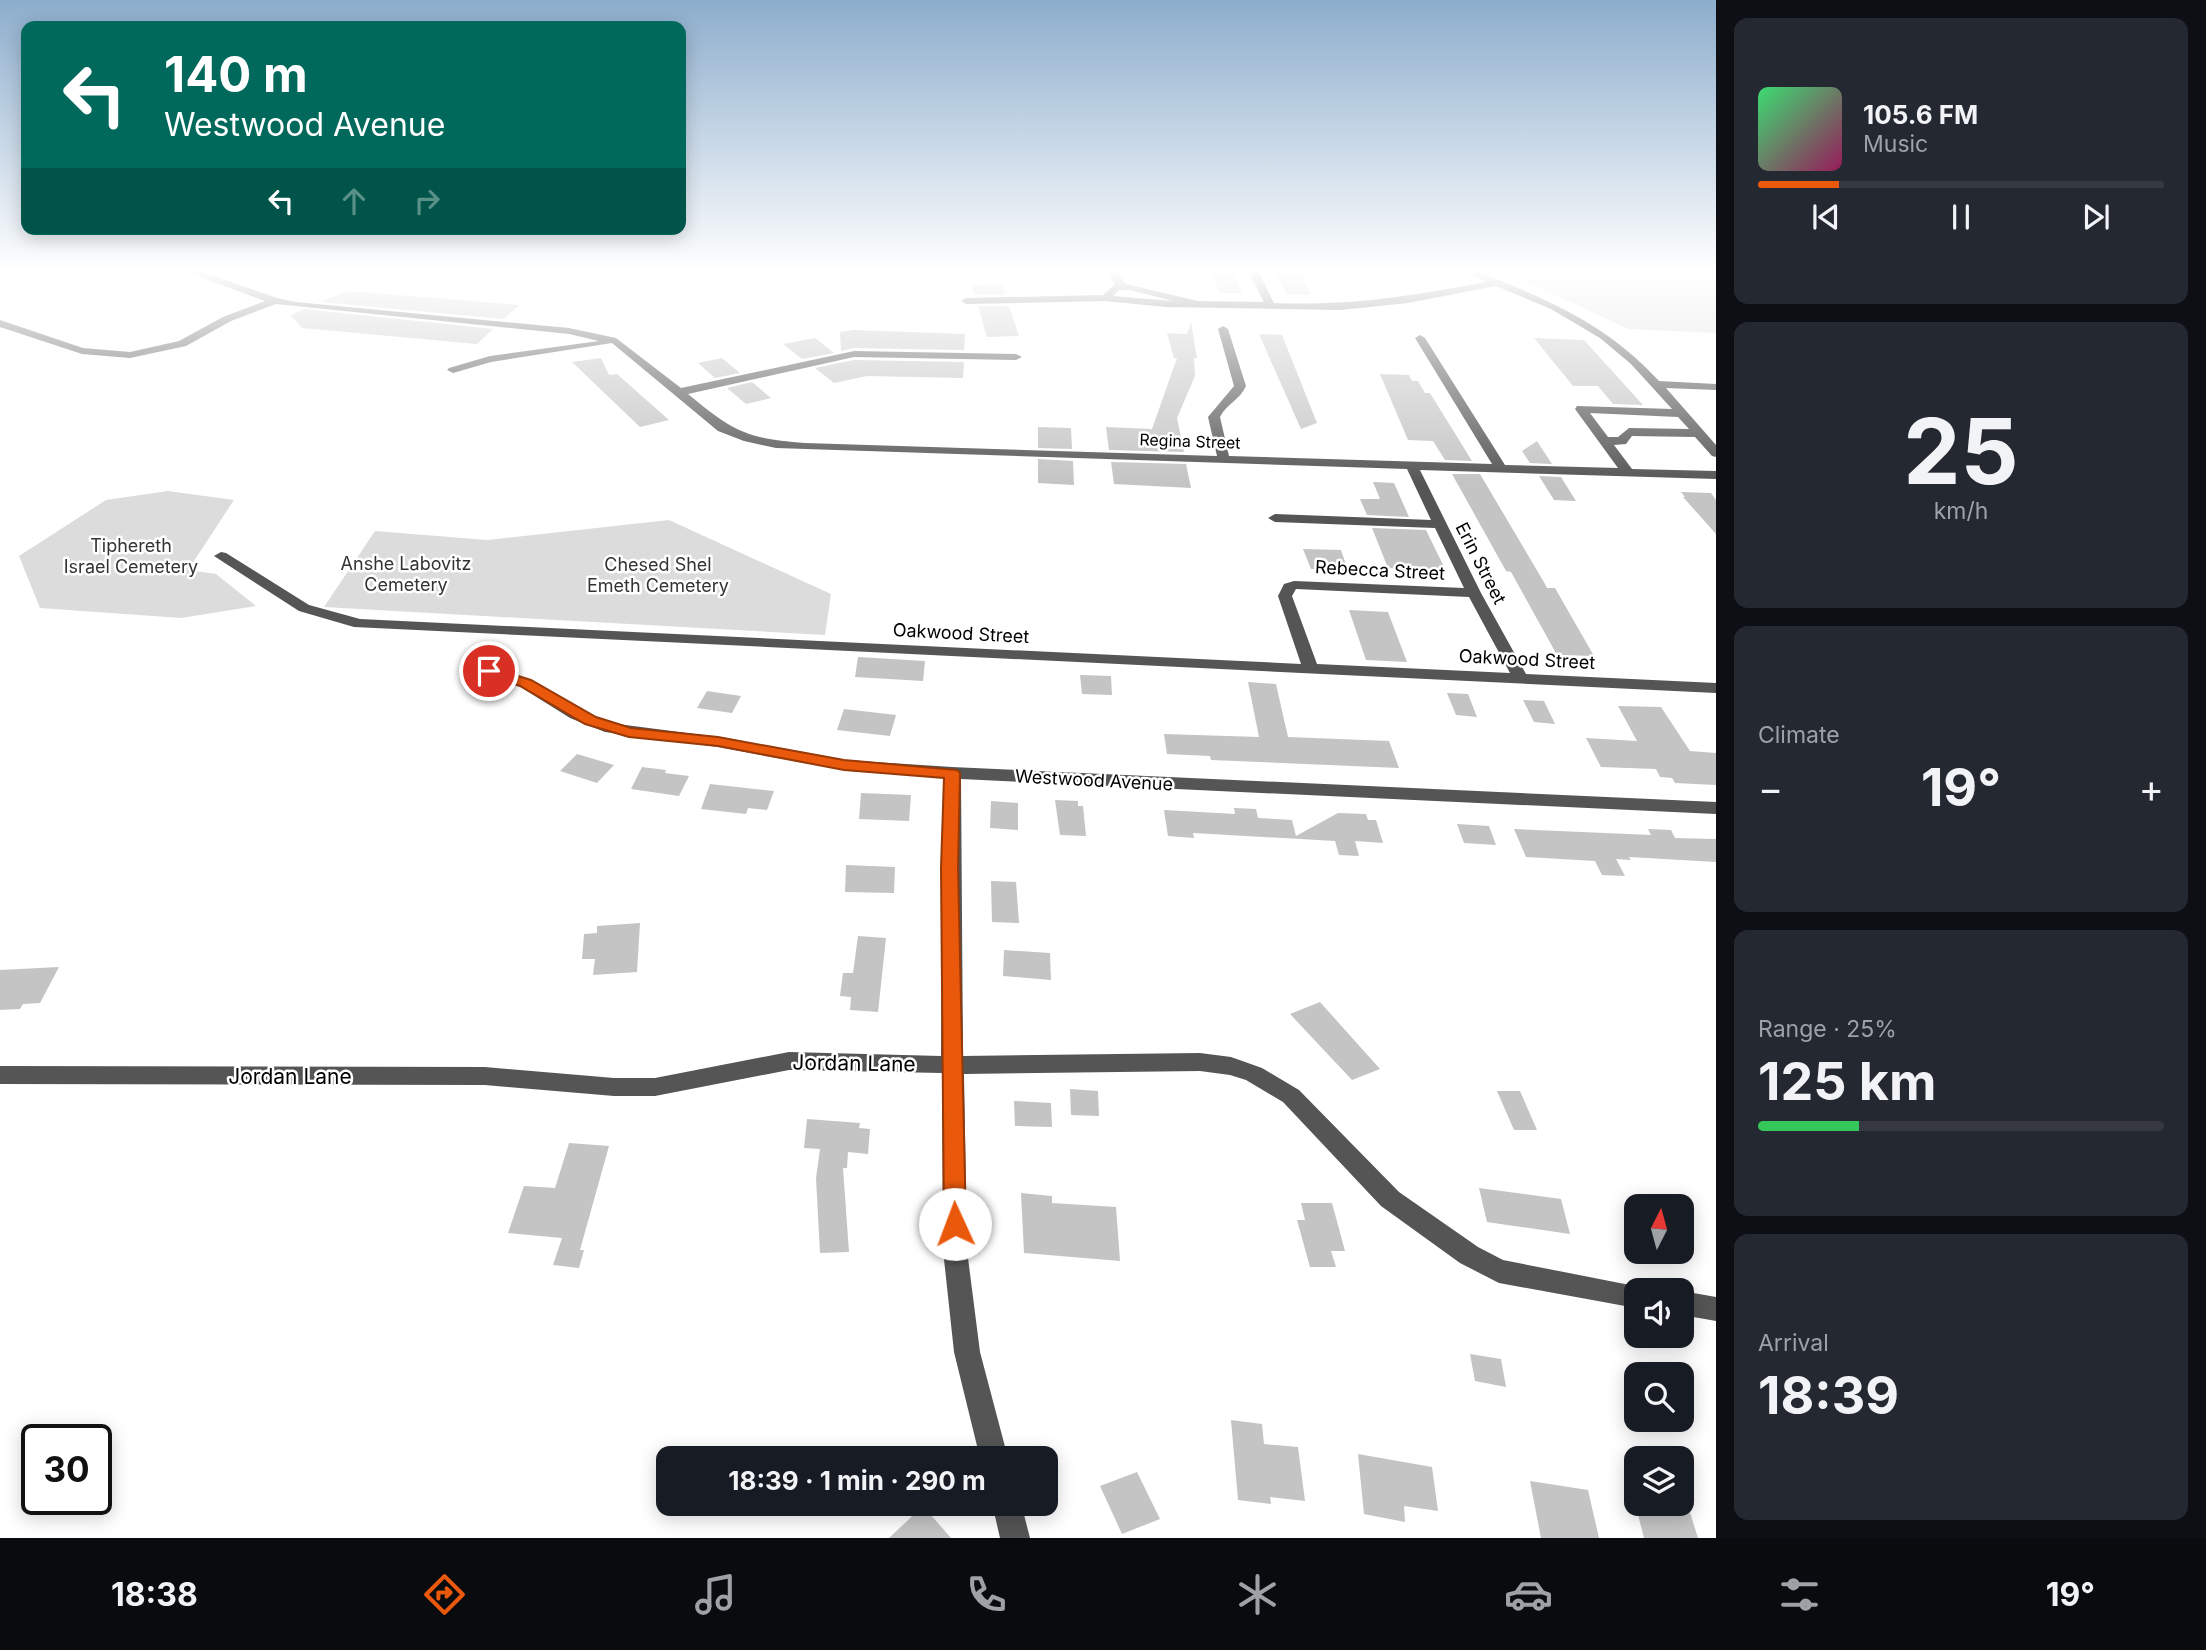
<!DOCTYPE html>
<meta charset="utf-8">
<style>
body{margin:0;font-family:Inter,sans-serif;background:#242831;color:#f1f3f6;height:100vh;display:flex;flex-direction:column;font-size:26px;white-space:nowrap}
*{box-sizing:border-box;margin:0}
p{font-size:23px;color:#9ea1a6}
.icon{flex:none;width:38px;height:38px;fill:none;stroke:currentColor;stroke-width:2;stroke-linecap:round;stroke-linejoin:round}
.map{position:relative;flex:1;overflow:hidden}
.sheet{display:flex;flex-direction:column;gap:18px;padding:18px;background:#0d0f14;width:490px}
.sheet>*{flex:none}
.banner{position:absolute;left:21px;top:21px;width:665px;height:214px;border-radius:14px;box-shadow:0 4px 18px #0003;background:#00695c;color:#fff;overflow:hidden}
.needle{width:46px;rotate:6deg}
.buttons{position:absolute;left:1624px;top:1194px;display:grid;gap:14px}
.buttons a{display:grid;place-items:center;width:70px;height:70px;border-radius:14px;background:#171b24;box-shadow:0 4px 18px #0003;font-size:35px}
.speed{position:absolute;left:21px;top:1424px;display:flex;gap:14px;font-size:35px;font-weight:700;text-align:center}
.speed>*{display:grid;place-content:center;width:91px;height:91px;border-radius:50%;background:#171b24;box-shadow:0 4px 18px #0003;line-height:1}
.speed .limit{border:4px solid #111;border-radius:10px;background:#fff;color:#111}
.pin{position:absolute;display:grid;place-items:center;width:60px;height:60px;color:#fff;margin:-30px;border:4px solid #fff;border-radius:50%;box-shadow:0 2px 7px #0007}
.me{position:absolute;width:77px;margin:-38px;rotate:358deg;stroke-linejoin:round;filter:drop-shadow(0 0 5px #0008)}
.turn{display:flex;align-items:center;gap:24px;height:147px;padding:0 28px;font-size:32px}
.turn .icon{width:91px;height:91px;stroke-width:2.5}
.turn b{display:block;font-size:49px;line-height:60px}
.lanes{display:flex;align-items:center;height:66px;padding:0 28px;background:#0003;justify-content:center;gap:35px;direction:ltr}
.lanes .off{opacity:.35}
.big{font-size:52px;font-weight:700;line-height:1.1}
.sheet .tile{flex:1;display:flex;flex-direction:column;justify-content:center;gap:10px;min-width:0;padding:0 24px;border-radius:14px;background:#242831}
.sheet .dial{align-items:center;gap:0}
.dial b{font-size:91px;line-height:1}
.song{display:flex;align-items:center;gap:21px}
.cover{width:84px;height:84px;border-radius:10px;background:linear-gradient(135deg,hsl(140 70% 55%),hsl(330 70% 35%))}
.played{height:7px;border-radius:4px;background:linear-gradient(90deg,#ea580c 20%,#363941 20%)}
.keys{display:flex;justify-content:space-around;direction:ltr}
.heat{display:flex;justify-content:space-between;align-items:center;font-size:38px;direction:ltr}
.charge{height:10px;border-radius:5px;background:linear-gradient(90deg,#34c759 25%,#363941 0)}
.trip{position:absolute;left:656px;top:1446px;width:402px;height:70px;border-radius:14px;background:#171b24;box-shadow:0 4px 18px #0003;font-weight:700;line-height:70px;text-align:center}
.menu{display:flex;height:112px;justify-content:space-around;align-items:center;background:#090b0e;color:#9ea1a6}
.menu .icon{width:49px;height:49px}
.menu .current{color:#ea580c}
.menu b{font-size:32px;color:#f1f3f6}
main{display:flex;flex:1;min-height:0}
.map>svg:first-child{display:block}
</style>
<main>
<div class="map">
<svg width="1716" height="1538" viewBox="0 0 1716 1538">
<rect width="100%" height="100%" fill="#fff"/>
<path fill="#dcdcdc" d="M1498 269H1716V333L1629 329Z
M168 491 234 500 188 570 216 574 256 606 181 618 40 608 19 556 106 500Z
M669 520 831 594 825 635 324 607 375 531 487 540Z"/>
<path fill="#c4c4c4" d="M1210 269H1231L1242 293H1220Z
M1275 273H1302L1310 295H1287Z
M1002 284 1005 295H975L972 285Z
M346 291 437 298 519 305 504 319 321 302Z
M978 306H1009L1019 336 987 337Z
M303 309 493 329 477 344 302 328 291 316Z
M1191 322 1197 358H1194L1195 376 1177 418 1184 452 1109 450 1106 427 1152 429 1177 358H1174L1167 333 1187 334Z
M854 330 965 334 964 350 854 348 841 351 840 332Z
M1259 334 1282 335 1317 423 1301 429Z
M815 338 834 353 802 359 783 344Z
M1534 338 1584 340 1643 405 1613 404 1598 386H1573Z
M601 358 609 375 617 374 669 420 640 427 572 362Z
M722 358 740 373 715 378 698 363Z
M854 360 964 362 963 378 867 376 834 383 815 368Z
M1380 374 1409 375 1412 381H1418L1425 393H1430L1472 461 1445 460 1433 441 1408 440Z
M752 382 771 398 746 404 727 388Z
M1038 427 1071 428 1072 449 1038 448Z
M1537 441 1552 464 1530 463 1522 451Z
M1038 459 1073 461 1074 485 1038 483Z
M1111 462 1186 464 1191 488 1114 484Z
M1452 474H1480L1545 584 1547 588H1555L1594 656 1557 655 1511 572 1506 571Z
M1539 476 1561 477 1576 501 1554 500Z
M1373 482 1394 483 1409 517 1367 515 1360 499H1380Z
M1681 492 1711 493 1716 500V534L1683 497H1685Z
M1372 528 1426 530 1446 571 1388 568Z
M1303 549 1341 550 1348 571 1311 569Z
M1349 610 1388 612 1407 662 1366 660Z
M858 657 925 661 923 681 855 677Z
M1080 675 1111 676 1112 695 1082 694Z
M1248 682 1276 684 1288 737 1389 741 1399 768 1211 760 1210 756 1167 754 1164 734 1259 737Z
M707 691 741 696 732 713 697 708Z
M1447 693 1468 694 1477 717 1456 715Z
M1523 700 1544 701 1555 724 1534 722Z
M1618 706 1661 707 1690 751 1716 753V785L1675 783 1672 778 1660 777 1656 769 1601 767 1586 738 1637 741Z
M844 709 896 715 890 736 837 730Z
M577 754 614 765 597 783 560 771Z
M642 767 666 770 665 773 689 776 679 796 631 789Z
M710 784 774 791 767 810 748 808 746 814 701 809Z
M861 793 911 795 909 821 859 819Z
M1055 800 1078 801V806H1083L1086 836 1060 835Z
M991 801 1018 803V830L990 828Z
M1234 808 1256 809 1258 818 1292 820 1296 836 1338 813 1366 814 1368 820H1376L1383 843 1355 841 1359 856 1339 855 1335 841 1193 833 1194 838 1168 836 1164 810 1235 814Z
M1457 824 1489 826 1496 845 1464 843Z
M1514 829 1651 835 1648 829 1671 830 1675 838 1716 839V862L1629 857 1631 860 1616 859 1625 876 1602 875 1595 861 1526 857Z
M846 865 895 867 894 893 845 892Z
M991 881 1016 882 1019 923 992 922Z
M640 923 637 972 593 975 595 959H582L584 934 597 933V926Z
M858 936 886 938 878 1012 850 1010 851 997 840 996 843 973H853Z
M1004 950 1050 953 1051 980 1003 976Z
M59 967 40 1003 23 1004 20 1009 0 1010V970Z
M1320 1002 1380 1069 1352 1080 1290 1014Z
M1070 1089 1098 1091 1099 1116 1071 1115Z
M1497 1091H1520L1537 1130H1514Z
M1014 1101 1051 1103 1052 1127 1015 1126Z
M807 1119 860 1123 859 1128 870 1129 868 1154 848 1152 847 1168H843L849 1252 820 1253 816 1178 820 1149 804 1148Z
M569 1143 609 1146 580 1250H584L579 1268 553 1265 562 1238 508 1233 524 1186 555 1188Z
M1479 1188 1561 1199 1570 1234 1487 1222Z
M1021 1193 1052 1196V1203L1116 1207 1120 1261 1024 1253Z
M1301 1203H1332L1345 1251H1331L1336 1267H1310L1297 1220H1305Z
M1470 1354 1501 1359 1506 1387 1475 1381Z
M1231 1420 1262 1424 1264 1444 1298 1447 1305 1501 1270 1497 1271 1504 1238 1500Z
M1358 1454 1432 1467 1438 1511 1404 1506 1405 1522 1364 1514Z
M1137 1472 1160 1519 1122 1534 1100 1486Z
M1530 1481 1588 1490 1599 1538H1541Z
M1635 1503H1687L1698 1538H1644Z
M923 1506 951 1538H889Z"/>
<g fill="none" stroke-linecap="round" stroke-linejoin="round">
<path fill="#555" fill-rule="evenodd" d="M179 269H194L277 298 296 302 569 328 616 338 681 388 854 351 1016 354 1022 357 1016 360 854 357 688 394C733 431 746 439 805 443L1217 456 1208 417 1234 386 1218 329 1223 326 1228 329 1246 386C1240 400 1226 404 1220 417L1229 456 1492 464 1415 338 1420 335 1425 338 1505 465 1618 468 1575 409 1577 406 1672 409 1631 364 1600 338 1551 309 1496 286 1408 303 1340 310 1166 307 1105 301 966 304 961 301 966 298 1103 295 1115 284 1110 277 1109 269H1119L1120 277 1126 284 1198 301 1264 302 1247 269H1257L1274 303C1351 306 1411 296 1486 282L1459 269H1473C1545 299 1605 322 1659 381L1716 384V390L1666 388 1716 445V457L1712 456 1695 437 1632 436 1626 444 1614 445 1632 469 1716 471V479L1420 470 1481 593 1526 674 1716 683V693L354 627 299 611 214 556 221 552 226 553 309 605 360 619 1301 664 1278 596 1284 584 1294 581 1464 588 1435 528 1275 522 1268 518 1275 514 1431 520 1407 469 776 448 744 441 718 431 612 343 491 362 453 373 447 370 449 368 490 356 599 341 569 334 276 304 231 321 186 346 130 358 82 354 0 327V320L83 348 130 352 179 341 223 317 265 301ZM1119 290H1130L1173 301 1113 296ZM1590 413 1678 417 1689 429 1629 428 1618 437H1608ZM1296 589 1469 597 1510 673 1317 664 1292 596Z
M489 666 531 680 582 710 610 723 718 737 844 760 952 767 1716 802V814L961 779 963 1056 1200 1053 1231 1057 1262 1068 1299 1090 1399 1192 1478 1247 1503 1260 1645 1288 1646 1290H1636V1308L1499 1283 1460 1263 1381 1206 1283 1102 1246 1080 1230 1075 1200 1071 964 1074 967 1250 980 1352 1008 1458H980L954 1352 943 1250 942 1073 789 1070 655 1096H614L485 1085 0 1084V1066L485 1067 614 1078H655L789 1052 941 1056 943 778 844 770 718 747 605 732 570 718 519 686 483 674 481 671 483 668Z
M1682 1291 1716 1297V1321L1682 1315Z
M992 1503H1021L1030 1538H1000Z"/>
</g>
<linearGradient id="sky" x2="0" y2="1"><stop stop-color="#8cadcc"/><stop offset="0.56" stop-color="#fff"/><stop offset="1" stop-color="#fff" stop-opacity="0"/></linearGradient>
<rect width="1716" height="484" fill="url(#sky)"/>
<path fill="#ea580c" stroke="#983908" stroke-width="2" d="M489 667 531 680 596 717 631 728 718 737 844 760 957 770 960 773 958 868 966 1224 963 1231 955 1234 947 1231 944 1224 941 868 944 778 844 770 718 746 629 737 585 724 520 686 484 674 482 671 484 668Z"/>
<g text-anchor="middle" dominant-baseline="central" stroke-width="5" stroke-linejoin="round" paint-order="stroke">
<g font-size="16" fill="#000" stroke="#fff">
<text transform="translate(1190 441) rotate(2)">Regina Street</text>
</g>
<g font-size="18" fill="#333" stroke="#fff">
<text x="131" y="545">Tiphereth<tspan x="131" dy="21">Israel Cemetery</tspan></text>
<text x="406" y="563">Anshe Labovitz<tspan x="406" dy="21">Cemetery</tspan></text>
<text x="658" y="564">Chesed Shel<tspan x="658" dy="21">Emeth Cemetery</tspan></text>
</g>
<g font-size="18" fill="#000" stroke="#fff">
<text transform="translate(1481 563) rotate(63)">Erin Street</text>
<text transform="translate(1380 570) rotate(3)">Rebecca Street</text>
<text transform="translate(961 633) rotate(3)">Oakwood Street</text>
<text transform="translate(1527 659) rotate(3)">Oakwood Street</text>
<text transform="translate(1094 780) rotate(3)">Westwood Avenue</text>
</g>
<g font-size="21" fill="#000" stroke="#fff">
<text transform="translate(854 1063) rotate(1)">Jordan Lane</text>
<text x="290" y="1076">Jordan Lane</text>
</g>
</g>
</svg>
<div class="buttons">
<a><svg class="needle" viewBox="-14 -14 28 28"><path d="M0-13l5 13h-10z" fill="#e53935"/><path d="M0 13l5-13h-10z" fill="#9ea1a6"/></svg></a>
<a><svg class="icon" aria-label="sound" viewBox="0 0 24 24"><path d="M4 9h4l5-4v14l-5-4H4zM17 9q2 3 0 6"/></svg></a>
<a><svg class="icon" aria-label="search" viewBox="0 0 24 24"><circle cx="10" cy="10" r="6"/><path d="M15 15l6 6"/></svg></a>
<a><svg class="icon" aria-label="layers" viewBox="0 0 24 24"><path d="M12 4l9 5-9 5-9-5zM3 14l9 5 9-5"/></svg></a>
</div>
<div class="speed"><div class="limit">30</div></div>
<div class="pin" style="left:489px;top:671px;background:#d93025"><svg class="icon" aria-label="arrive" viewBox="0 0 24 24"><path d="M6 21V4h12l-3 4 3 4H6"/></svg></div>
<svg class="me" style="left:955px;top:1224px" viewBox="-20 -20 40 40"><circle r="19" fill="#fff"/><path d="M0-13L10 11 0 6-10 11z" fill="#ea580c"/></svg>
<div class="trip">18:39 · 1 min · 290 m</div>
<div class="banner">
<div class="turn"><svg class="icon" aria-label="left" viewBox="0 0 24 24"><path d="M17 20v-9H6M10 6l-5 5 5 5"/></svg><div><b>140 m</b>Westwood Avenue</div></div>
<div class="lanes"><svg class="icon" aria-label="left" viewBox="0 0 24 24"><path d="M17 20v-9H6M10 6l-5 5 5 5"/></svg><svg class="icon off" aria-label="ahead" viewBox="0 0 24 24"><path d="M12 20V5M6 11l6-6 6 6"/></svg><svg class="icon off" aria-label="right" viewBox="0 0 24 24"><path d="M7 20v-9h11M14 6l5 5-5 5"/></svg></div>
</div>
</div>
<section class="sheet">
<div class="tile">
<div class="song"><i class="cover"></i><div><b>105.6 FM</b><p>Music</p></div></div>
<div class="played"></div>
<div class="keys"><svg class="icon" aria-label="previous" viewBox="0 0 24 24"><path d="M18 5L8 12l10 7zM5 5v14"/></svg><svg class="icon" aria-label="pause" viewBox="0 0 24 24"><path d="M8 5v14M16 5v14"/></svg><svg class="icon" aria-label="next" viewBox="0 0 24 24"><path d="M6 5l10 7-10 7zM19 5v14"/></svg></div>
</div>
<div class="tile dial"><b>25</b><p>km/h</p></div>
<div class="tile"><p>Climate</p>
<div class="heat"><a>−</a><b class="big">19°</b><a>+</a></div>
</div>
<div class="tile"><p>Range · 25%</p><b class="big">125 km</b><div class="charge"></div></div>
<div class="tile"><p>Arrival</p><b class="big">18:39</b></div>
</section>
</main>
<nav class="menu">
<b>18:38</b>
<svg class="icon current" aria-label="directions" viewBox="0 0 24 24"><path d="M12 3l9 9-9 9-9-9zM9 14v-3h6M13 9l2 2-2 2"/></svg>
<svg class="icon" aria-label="music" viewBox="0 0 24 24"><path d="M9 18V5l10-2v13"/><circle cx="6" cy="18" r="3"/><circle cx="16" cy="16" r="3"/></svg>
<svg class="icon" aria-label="phone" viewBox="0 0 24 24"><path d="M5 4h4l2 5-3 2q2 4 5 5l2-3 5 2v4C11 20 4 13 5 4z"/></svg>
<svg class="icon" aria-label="climate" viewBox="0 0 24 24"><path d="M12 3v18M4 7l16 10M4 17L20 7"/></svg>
<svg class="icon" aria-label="car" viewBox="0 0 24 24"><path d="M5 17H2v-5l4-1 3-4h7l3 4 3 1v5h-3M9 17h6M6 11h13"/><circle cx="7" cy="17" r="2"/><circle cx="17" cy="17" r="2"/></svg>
<svg class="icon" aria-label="filters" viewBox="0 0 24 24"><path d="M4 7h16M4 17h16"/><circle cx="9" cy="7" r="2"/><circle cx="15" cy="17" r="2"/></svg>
<b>19°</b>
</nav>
